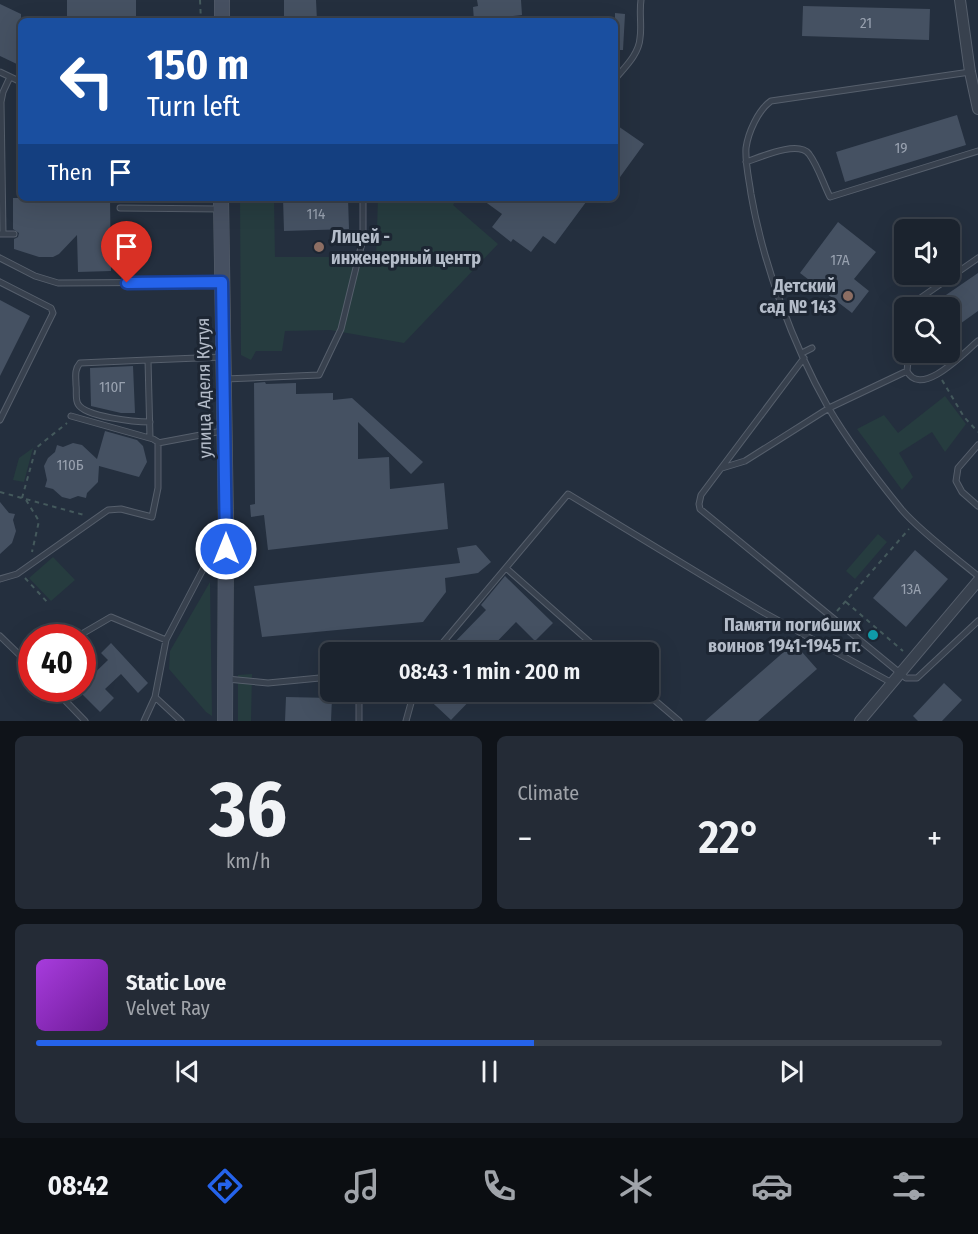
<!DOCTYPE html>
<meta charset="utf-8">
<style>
body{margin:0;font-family:"Fira Sans Condensed",sans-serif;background:#242b36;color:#f1f3f6;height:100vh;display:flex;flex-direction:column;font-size:22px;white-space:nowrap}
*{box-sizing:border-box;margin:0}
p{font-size:20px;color:#a0a4aa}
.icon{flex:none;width:33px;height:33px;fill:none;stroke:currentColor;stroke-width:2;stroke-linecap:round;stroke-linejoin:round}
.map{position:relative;height:721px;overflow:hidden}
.side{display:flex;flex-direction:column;gap:15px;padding:15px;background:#0f1319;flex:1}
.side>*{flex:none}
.banner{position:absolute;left:18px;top:18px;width:600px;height:183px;border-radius:9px;box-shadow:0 6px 24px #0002,0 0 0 2px #39404a;background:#1a4fa0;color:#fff;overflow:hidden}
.fabs{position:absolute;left:894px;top:219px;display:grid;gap:12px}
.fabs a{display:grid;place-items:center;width:66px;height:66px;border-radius:9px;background:#1b232e;box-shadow:0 6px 24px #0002,0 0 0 2px #39404a;font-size:30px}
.speed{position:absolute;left:18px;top:624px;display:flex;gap:12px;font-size:30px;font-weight:700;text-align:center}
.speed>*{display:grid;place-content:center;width:78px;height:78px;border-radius:50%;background:#1b232e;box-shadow:0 6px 24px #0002,0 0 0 2px #39404a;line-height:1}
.speed .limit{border:9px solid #d22;background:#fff;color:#111}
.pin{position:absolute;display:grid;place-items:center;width:51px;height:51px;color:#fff;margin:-62px -26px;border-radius:50% 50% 50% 0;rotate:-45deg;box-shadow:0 0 6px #0007}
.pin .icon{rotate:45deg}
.me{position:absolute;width:66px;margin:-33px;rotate:0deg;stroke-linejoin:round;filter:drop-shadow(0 0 4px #0008)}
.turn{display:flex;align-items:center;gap:21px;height:126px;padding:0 30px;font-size:27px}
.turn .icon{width:78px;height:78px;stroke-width:2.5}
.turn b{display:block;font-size:42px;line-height:51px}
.then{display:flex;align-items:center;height:57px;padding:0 30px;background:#0003;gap:12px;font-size:22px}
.big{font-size:45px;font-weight:600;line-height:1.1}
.side .tile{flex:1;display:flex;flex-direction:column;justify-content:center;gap:9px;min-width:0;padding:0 21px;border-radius:9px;background:#242b36}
.side .dial{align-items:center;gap:0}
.dial b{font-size:78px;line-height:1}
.song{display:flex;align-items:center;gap:18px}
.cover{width:72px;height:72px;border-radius:9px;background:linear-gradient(135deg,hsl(280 70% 55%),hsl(280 70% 35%))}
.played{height:6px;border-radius:3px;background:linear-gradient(90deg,#2563eb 55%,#39404a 55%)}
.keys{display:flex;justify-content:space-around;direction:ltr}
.heat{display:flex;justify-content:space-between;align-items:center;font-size:33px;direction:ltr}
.side .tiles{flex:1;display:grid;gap:15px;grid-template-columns:1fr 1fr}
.tile:last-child{grid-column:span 2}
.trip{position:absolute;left:320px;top:642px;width:339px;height:60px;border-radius:9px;background:#1b232e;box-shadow:0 6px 24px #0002,0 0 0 2px #39404a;font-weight:600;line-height:60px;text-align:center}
.menu{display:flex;height:96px;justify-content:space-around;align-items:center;background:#0b0e12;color:#a0a4aa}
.menu .icon{width:42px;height:42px}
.menu .current{color:#2563eb}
.menu b{font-size:27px;color:#f1f3f6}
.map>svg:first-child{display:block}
</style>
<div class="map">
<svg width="978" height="721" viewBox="0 0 978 721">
<rect width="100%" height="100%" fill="#242f3e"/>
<path fill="#263c3f" d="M240 198H274L275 257H376L378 198H458L453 205 498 244 404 343 330 330 285 331 282 351H256L251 360 241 355Z
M945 396 966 424 945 452 932 432 899 453 913 477 902 490 857 429 884 415 898 433Z
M33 448 24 482 13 480 19 458Z
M878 534 887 542 855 579 846 571Z
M53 557 75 580 51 601 29 578Z
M210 582 212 716 206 712 169 669 170 651Z
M252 674 251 721H238V675Z"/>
<path fill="#455162" d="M67 0H136V21H67Z
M284 0H316L317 21H284Z
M477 0H521L522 15 513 16V21H474L473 7 478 6Z
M0 4 21 14V66L0 56Z
M803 6 930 9 929 40 802 36Z
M615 13 625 14 623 50H615Z
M957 115 966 145 845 182 836 152Z
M615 124 644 144 615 184Z
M13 198H110L111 271 78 272 77 235 59 254 53 257H39L14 249V239L18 237 19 233 13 229Z
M283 198H348L349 229 284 231Z
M480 198H589L555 244 543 236 531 252 513 239 511 242 492 227 502 214Z
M838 222 876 252 854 279 869 291 852 313 800 273Z
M978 273V311L950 331V308H927Z
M0 300 30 316 0 376Z
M133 366 135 413H121L91 406 90 368Z
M265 382 266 384 296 383V394L333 393V400L352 398 423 462 411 474 358 422V459L389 457 390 489 444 483 448 529 268 550 264 515 251 517 250 505 255 504 254 383Z
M105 431 137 440 143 446 147 462 139 477 99 466 98 482 87 493 86 498 78 496 70 499 62 497 53 489 45 487 47 480 44 466 48 458 55 452 57 445 63 447 73 443 82 445 97 459Z
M0 502 9 513 15 514 13 520 16 531 12 543 0 554Z
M476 545 491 562 478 573 445 578 446 592 423 622 262 637 254 586 460 563 457 548Z
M915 550 948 579 906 627 873 598Z
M505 576 553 623 535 641 516 622 487 652H445L486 610 481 605Z
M111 643 148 683 138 693 121 674 105 689 114 698 100 712 78 690 82 688V685L108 660 101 653Z
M794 643 817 669 758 721H705Z
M944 683 962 700 942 721H918L913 716Z
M421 692H478L451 720Z
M286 697 332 698 331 721H285Z"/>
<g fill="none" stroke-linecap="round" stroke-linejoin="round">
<defs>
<path id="lane" d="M0 72 21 82
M970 72 771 101C758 110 748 133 746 148 745 163 749 179 751 194 763 264 793 345 828 407 849 443 876 478 902 510 921 532 955 557 978 576
M615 79C625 67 639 54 640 38 642 26 639 13 641 0
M746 162C761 157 798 140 809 154 818 166 823 183 830 197L978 151
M120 208 221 209
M0 234H14
M3 234 1 102 3 92 10 77
M0 258 35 276 58 283 220 282
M0 282 51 308 53 313 0 420
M906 308 978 258
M904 309 900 320 904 335
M802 353 812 348
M804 358 701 495 699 504 700 509 906 678H917L978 621
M148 360 80 363C74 370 76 377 76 385 77 391 75 399 78 404 85 417 136 422 150 422
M907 371 909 352
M225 379 319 375 341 329 363 239V198
M150 438 148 360 223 357
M158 443 222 431
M978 445 958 468 956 481 962 492 978 506
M722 468 745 461 829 408 907 371C921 399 965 352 978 341
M506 568 601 652
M0 579 17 574 108 510 121 509 152 517 158 488V442L153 439 71 416
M0 636 32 667
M75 638 111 617 166 640
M435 652 568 494 761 611 892 683
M227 679 268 683 330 677
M53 688 85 721
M645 692 679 721
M155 697 181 721
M144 721 155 697 166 640 221 535
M359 721V692
M406 721 414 692"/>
<path id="street" d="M960 0 970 72 978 109
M860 721 978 581"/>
<path id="secondary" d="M222 21V0
M221 198 226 526 225 721"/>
</defs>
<use href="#lane" stroke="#565f6c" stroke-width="7"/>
<use href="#street" stroke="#565f6c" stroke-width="12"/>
<use href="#secondary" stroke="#565f6c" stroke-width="16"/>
<path stroke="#44595c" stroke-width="2" stroke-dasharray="4.5 4.5" stroke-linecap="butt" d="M200 0 201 21
M942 380 964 417 978 432
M0 492 84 515
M22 498 36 448 67 423
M26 500 39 521 32 552
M25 578 49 604
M846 602 903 651
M837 611 909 529"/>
<use href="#lane" stroke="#38414e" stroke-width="5"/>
<use href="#street" stroke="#38414e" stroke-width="10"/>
<use href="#secondary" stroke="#465061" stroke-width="15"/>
</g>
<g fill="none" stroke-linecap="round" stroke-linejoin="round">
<defs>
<path id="route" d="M127 283 222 282 226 549"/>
</defs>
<use href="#route" stroke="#184099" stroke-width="15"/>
<use href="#route" stroke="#2563eb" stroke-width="10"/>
</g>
<g fill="#8d6e63" stroke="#1d2633" stroke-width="2">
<circle cx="319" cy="247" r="6"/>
<circle cx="848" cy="296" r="6"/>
</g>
<circle fill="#0f9aa8" stroke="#1d2633" stroke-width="2" cx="873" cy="635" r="6"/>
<g text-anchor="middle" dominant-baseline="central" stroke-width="6" stroke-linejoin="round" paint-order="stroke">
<g font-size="15" fill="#98a1af">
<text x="866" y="23">21</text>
<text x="901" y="148">19</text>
<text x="316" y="214">114</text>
<text x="840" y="260">17А</text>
<text x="112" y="387">110Г</text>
<text x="70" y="465">110Б</text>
<text x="911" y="589">13А</text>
</g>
<g font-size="18" font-weight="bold" fill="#b4bcc9" stroke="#1d2633" text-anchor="end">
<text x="331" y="237" text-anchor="start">Лицей -<tspan x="331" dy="21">инженерный центр</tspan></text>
<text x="836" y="286">Детский<tspan x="836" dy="21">сад № 143</tspan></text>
<text x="861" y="625">Памяти погибших<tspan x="861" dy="21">воинов 1941-1945 гг.</tspan></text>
</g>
<g font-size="18" fill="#b4bcc9" stroke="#1d2633">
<text transform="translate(204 388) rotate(-91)">улица Аделя Кутуя</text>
</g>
</g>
</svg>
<div class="fabs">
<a><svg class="icon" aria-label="sound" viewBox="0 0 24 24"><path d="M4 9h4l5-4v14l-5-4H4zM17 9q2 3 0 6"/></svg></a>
<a><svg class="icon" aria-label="search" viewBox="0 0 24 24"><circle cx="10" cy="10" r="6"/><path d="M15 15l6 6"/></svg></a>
</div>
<div class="speed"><div class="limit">40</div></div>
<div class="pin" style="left:127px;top:283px;background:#d93025"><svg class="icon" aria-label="arrive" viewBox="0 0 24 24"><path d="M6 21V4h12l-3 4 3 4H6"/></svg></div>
<svg class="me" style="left:226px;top:549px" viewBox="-20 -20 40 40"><circle r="17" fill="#2563eb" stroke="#fff" stroke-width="3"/><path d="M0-11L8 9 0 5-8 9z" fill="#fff"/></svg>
<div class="trip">08:43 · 1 min · 200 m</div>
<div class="banner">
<div class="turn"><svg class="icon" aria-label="left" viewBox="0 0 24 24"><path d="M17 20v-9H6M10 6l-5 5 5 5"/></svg><div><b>150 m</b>Turn left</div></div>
<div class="then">Then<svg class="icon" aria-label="arrive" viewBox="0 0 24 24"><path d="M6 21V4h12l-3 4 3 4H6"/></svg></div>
</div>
</div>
<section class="side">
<div class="tiles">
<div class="tile dial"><b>36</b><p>km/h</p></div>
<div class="tile"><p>Climate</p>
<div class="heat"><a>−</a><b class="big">22°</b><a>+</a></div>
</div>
<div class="tile">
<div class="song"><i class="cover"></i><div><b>Static Love</b><p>Velvet Ray</p></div></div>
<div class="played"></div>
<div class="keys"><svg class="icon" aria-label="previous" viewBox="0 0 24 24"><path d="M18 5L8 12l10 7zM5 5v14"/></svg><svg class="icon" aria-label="pause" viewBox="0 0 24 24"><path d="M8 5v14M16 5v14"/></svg><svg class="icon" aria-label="next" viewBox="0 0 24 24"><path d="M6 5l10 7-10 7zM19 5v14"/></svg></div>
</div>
</div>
</section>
<nav class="menu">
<b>08:42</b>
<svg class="icon current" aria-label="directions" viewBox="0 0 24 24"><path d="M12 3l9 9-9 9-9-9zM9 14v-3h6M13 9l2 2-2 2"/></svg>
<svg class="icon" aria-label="music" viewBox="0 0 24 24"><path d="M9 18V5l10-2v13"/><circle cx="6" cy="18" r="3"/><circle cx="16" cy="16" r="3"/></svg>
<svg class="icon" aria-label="phone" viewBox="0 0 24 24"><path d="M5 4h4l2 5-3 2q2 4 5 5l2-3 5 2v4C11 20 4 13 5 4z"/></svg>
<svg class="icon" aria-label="climate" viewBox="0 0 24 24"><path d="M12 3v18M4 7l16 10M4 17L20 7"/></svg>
<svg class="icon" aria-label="car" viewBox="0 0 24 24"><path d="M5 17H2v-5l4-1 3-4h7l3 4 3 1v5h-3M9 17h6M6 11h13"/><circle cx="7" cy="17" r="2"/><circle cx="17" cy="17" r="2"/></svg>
<svg class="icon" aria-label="filters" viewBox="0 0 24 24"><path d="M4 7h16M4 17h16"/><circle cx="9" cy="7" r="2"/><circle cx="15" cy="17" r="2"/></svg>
</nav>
